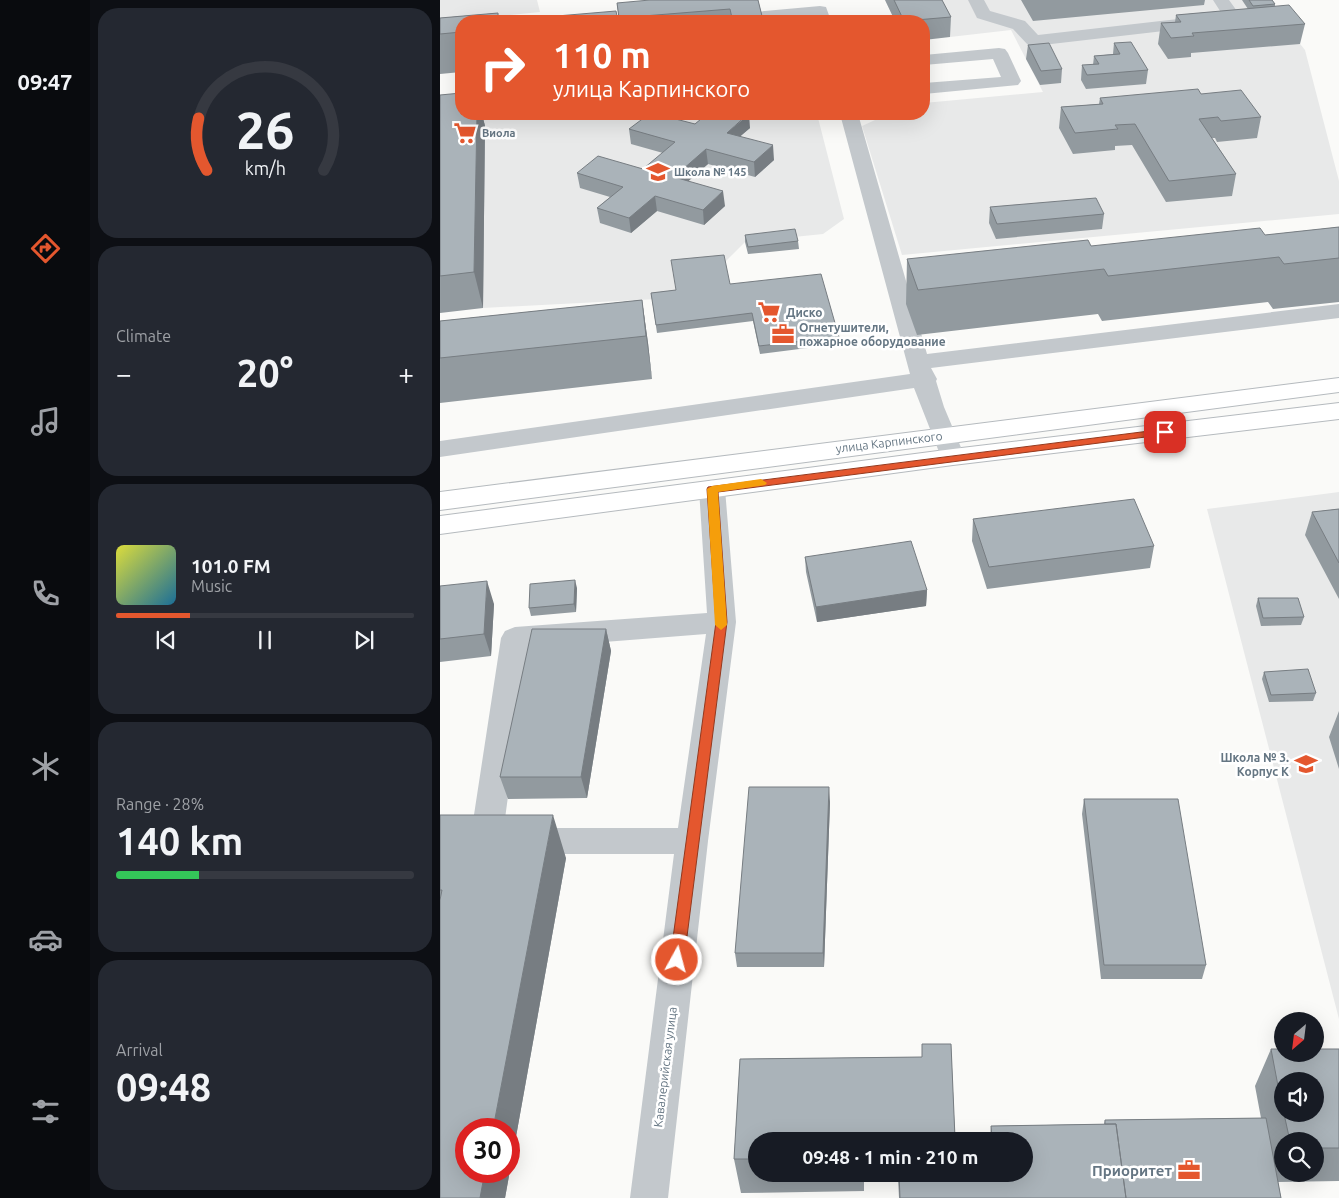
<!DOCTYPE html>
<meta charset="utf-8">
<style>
body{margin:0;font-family:Ubuntu,sans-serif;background:#242831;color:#f1f3f6;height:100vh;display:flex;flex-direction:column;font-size:19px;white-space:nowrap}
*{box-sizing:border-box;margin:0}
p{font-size:16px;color:#9ea1a6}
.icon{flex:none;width:28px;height:28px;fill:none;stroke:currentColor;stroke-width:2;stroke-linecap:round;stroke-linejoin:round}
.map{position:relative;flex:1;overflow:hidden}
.side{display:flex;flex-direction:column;gap:8px;padding:8px;background:#0d0f14;width:350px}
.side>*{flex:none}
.hud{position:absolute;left:15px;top:15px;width:475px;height:105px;border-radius:20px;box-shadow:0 5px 20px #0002;background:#e4572e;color:#fff;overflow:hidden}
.needle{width:32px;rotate:208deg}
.fabs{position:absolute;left:834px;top:1012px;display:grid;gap:10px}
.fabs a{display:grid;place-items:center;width:50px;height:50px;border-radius:50%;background:#171b24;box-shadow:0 5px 20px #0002;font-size:25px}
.speed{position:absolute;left:15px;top:1118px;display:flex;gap:10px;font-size:25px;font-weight:700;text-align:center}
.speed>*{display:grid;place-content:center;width:65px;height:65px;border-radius:50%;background:#171b24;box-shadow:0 5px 20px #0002;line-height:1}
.speed .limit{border:8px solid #d22;background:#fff;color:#111}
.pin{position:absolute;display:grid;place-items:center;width:42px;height:42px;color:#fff;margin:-21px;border-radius:10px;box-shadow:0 2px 8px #0006}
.me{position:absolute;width:55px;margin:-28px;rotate:7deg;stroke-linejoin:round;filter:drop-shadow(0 0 4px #0008)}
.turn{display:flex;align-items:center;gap:18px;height:105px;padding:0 15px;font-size:22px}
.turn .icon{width:65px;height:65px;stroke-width:2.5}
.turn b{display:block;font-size:35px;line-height:42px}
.big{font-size:38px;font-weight:700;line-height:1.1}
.side .card{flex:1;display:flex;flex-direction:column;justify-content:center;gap:8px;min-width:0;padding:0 18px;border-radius:20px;background:#242831}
.side .dial{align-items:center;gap:0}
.dial svg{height:130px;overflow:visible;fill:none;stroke:#363941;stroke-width:7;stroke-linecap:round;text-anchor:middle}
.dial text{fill:#f1f3f6;stroke:none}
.song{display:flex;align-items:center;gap:15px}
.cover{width:60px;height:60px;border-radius:8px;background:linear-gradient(135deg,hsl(60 70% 55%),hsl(200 70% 35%))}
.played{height:5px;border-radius:2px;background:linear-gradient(90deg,#e4572e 25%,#363941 25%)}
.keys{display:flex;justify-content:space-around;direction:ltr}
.heat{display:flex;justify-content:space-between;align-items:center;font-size:28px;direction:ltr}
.charge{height:8px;border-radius:4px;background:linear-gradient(90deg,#34c759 28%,#363941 0)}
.trip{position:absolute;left:308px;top:1132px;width:285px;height:50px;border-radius:25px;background:#171b24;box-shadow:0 5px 20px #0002;font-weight:700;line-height:50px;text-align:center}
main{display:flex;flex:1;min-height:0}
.dock{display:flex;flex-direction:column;width:90px;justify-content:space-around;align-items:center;background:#090b0e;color:#9ea1a6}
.dock .icon{width:35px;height:35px}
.dock .on{color:#e4572e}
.dock b{font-size:22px;color:#f1f3f6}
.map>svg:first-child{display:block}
</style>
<main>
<nav class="dock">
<b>09:47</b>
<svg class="icon on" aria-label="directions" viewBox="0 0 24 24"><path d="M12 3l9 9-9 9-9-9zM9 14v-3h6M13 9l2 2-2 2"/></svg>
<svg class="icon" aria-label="music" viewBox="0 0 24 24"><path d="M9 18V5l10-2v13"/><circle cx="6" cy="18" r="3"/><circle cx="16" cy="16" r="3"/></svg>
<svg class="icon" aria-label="phone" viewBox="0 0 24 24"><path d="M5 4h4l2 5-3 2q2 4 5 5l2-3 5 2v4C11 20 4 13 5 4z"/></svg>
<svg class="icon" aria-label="climate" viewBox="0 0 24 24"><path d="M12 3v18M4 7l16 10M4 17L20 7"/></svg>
<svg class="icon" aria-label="car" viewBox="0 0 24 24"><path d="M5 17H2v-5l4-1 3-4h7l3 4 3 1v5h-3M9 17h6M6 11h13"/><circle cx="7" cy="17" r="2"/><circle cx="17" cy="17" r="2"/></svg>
<svg class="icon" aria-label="filters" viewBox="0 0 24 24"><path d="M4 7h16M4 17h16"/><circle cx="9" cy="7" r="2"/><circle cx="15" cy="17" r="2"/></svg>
</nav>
<section class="side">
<div class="card dial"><svg viewBox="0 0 100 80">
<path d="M14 69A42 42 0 1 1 86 69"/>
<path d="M14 69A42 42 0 0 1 9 37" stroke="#e4572e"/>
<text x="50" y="56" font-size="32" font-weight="700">26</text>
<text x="50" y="72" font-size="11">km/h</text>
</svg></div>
<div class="card"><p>Climate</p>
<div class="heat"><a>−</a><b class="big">20°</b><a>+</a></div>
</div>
<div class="card">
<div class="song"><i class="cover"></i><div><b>101.0 FM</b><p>Music</p></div></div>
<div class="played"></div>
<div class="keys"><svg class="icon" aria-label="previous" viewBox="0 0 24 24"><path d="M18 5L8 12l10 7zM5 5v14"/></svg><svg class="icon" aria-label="pause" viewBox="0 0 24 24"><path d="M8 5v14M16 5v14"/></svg><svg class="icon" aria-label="next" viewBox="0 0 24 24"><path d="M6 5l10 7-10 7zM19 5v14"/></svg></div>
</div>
<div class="card"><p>Range · 28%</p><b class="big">140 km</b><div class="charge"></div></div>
<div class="card"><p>Arrival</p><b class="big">09:48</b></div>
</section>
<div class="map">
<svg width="899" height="1198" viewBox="0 0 899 1198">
<rect width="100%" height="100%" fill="#fafaf8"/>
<path fill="#e8e9e9" d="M0 0H97L100 12 0 22Z
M445 0H825L865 50 899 181V214L462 255 422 126 448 114H484V103L603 92 571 30 510 37 484 21H455Z
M44 114H377L404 219 383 234 305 242 285 262 232 269 237 298 43 308Z
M899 492V1019L767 509Z"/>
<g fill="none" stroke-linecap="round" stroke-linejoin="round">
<defs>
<path id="major" d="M899 378V392L0 510V492Z
M899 403V419L513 465 0 534V516L513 449Z"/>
</defs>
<use href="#major" stroke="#b5babe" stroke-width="2"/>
<path fill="#c3c8cc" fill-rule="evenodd" d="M528 0H544L550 11 585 21 598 35 782 14 773 0H789L802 18 799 22 793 23 594 46 588 45 573 29 537 18Z
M380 6 386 7 391 21H375L373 17 325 21H263L266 17 272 16Z
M559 48 565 49 568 53 581 81 578 85 484 94V83L561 77 553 59 484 65V55Z
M400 114H418L487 354 899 304V318L491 368 497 379 496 381 504 407 525 457 522 463 513 465 504 463 501 457 474 388 0 457V441L470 374Z
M272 480 281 483 285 489 296 622 268 841 228 1198H190L234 854H82L71 851 66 841 71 831 82 828H238L266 634 88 648 62 841 57 851 46 854 35 851 30 841 61 638 65 631 75 627 267 613 259 489 263 483Z"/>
<use href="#major" fill="#fff" fill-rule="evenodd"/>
</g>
<path fill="#929a9f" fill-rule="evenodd" d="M318 0 322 16V21H179L177 3Z
M445 0H502L511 17 510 37 484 40V21H455Z
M581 0H765L764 5 593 21Z
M802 0H832L835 4V6L865 24 860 44 751 53V57L728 59 718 44 721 23 735 22 736 15 808 9Z
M58 13 59 21H21V72L0 74V18Z
M674 43 708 70 706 84 646 89 641 80 642 65H653L654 56 673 54Z
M588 45 622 69 621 83 600 85 586 59Z
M761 94 821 117 817 138 777 142 775 138H772L796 174 792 196 726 202 692 145 675 146V150L633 154 619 128 621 107 659 104 660 98Z
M0 95 21 114H42L45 126 43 308 0 313Z
M255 124 310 128 300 136 334 160 315 177 268 164 248 181 285 206 264 225 217 211 191 233 160 223 157 208 170 197 140 188 137 173 203 169 223 153 191 144 189 129Z
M550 207 664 214 662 229 556 239 549 223Z
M899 227V302L833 309 828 302 662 321 658 314 477 335 466 304 467 259 825 235Z
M305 235 358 241 359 249 308 254 305 242Z
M290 284 399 337V344L320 354 313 321 217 333 211 293Z
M202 300 208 343 212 379 0 403V321Z
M899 509V599L865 535 872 512Z
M533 519 714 546 710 568 547 589 532 541Z
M365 557 487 590 486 606 377 622 366 572Z
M0 586 54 604 51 656 0 662Z
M137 588 136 612 91 616 89 608Z
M818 598 864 617 861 625 821 626 816 606Z
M166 629 171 651 147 798 68 799 60 777Z
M824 672 876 693 873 701 829 702 822 679Z
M899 711V769L889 737Z
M644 799 766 965 762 979H661L642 814Z
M390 802 384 967H297L295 953Z
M0 815 126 858 65 1198H0Z
M482 1044H511L515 1138H550L551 1126 664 1124 665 1120 821 1118 815 1086 831 1049H842V1054H875V1049H899V1181L838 1182 841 1198H459L458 1177 424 1178V1191L301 1193 294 1159 300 1059 482 1057ZM842 1081H875V1114H842ZM316 1141H584V1174H316ZM842 1141H875V1174H842Z"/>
<path fill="#777d82" d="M37 114H42L45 126 43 308 34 272Z
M309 114 310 128 288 147 287 133Z
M333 145 334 160 315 177 314 162Z
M266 149 268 164 236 192 234 177Z
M283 191 285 206 264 225 263 210Z
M215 196 217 211 191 233 189 218Z
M202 300 208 343 212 379 206 336Z
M135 580 137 588 136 612 134 604Z
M47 581 54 604 51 656 44 634Z
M487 590 486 606 377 622 376 607Z
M166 629 171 651 147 798 141 777Z
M389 787 390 802 384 967 383 953Z
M113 815 126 858 65 1198H40L45 1171H69V1129H53Z"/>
<path fill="#aab3b9" stroke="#777d82" d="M210 0H318L322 16 292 18 290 9 179 18 177 3Z
M454 0H502L511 17 464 21Z
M809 0H832L835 4 813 6Z
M849 5 865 24 752 33 754 36 731 38 721 23 741 22 736 15Z
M176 11 178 21H21V32L0 34V18L58 13V21Z
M691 42 708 70 647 75 642 65 659 64 654 56 680 54 674 43Z
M609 43 622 69 601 71 588 45Z
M758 89 761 94 801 90 821 117 781 121 778 117 759 119 796 174 729 181 695 124 675 125 678 129 635 133 621 107 663 104 660 98Z
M21 93V114H37L34 272 0 276V95Z
M209 114H216L255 124 267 114H308L287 133 333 145 314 162 266 149 234 177 283 191 263 210 215 196 189 218 157 208 183 187 137 173 158 156 203 169 235 142 189 129Z
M656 198 664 214 557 224 550 207Z
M899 227V258L844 264 839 257 668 276 664 269 478 290 467 259 648 240 651 246 820 228 825 235Z
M355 229 358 241 308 247 305 235Z
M284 255 290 284 381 274 399 337 319 346 312 313 216 325 211 293 236 290 231 260Z
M202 300 206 336 0 358V321Z
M694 499 714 546 549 567 533 519Z
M899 509V563L872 512Z
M471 541 487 590 376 607 365 557Z
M135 580 134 604 89 608 90 584Z
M47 581 44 634 0 639V586Z
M818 598H858L864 617 823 618Z
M92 629H166L141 777H60Z
M868 669 876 693 831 695 824 672Z
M309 787H389L383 953H295Z
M644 799H738L766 965H664Z
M0 815H113L53 1129H26V1171H45L40 1198H0V900L2 890H0Z
M482 1044H511L515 1138H552L551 1126 676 1124 686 1198H460L459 1174H584V1141H316V1159H294L300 1059 482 1057Z
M831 1049H842V1054H875V1049H899V1148H875V1141H850L844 1114H875V1081H842V1107Z
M826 1118 841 1198H686L676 1124H665V1120Z"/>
<path fill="#e4572e" stroke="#94391e" d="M725 429 729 430V434L278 492 287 622 244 960 242 964 237 966 232 964 230 960 276 622 267 489 268 487Z"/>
<path fill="#f59e0b" d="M321 479 327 483 325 485 278 492 287 625 281 630 275 625 267 489 272 486Z"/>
<defs>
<symbol id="supermarket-bare" viewBox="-9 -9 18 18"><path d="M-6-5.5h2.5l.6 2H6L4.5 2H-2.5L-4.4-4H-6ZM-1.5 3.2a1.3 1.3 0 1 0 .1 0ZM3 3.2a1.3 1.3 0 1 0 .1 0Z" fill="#e4572e" stroke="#fff" stroke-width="2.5" paint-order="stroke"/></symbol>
<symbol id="school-bare" viewBox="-9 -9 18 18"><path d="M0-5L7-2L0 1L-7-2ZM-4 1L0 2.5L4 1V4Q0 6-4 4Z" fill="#e4572e" stroke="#fff" stroke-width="2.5" paint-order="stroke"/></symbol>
<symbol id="office-bare" viewBox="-9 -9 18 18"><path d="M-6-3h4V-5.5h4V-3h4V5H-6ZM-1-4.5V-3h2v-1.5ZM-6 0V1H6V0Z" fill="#e4572e" stroke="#fff" stroke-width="2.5" paint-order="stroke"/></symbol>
</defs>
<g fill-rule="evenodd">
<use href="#supermarket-bare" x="9" y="117" width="32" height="32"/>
<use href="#school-bare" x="202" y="156" width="32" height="32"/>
<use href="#supermarket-bare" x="313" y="296" width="32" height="32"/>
<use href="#office-bare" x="327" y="318" width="32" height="32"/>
<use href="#school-bare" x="850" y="748" width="32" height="32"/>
<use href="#office-bare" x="733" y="1154" width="32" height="32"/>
</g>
<g text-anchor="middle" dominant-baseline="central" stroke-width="5" stroke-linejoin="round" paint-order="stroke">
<g font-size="11" font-weight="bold" fill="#657683" stroke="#fff" text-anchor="start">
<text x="42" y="133">Виола</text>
<text x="234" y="172">Школа № 145</text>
</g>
<g font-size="12" font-weight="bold" fill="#657683" stroke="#fff" text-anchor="start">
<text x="346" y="312">Диско</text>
<text x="359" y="327">Огнетушители,<tspan x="359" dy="14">пожарное оборудование</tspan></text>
<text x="849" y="757" text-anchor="end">Школа № 3.<tspan x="849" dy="14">Корпус К</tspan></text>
</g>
<g font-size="12" fill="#657683" stroke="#fff">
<text transform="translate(449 442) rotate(-7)">улица Карпинского</text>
<text transform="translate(225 1067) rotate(-83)">Кавалерийская улица</text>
</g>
<g font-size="15" font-weight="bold" fill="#657683" stroke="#fff" text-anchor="end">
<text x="732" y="1170">Приоритет</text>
</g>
</g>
</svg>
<div class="fabs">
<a><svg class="needle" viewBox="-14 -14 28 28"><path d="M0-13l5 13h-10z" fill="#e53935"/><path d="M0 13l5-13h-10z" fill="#9ea1a6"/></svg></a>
<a><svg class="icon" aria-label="sound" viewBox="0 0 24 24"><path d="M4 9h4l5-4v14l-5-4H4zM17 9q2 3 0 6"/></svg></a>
<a><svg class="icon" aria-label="search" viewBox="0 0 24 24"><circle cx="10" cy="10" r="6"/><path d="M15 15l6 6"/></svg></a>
</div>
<div class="speed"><div class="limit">30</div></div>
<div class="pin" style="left:725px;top:432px;background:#d93025"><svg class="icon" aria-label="arrive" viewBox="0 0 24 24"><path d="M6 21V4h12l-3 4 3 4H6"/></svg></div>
<svg class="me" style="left:237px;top:960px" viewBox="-20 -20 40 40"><circle r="17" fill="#e4572e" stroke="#fff" stroke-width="3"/><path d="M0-11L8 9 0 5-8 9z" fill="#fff"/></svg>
<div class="trip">09:48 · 1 min · 210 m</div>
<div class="hud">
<div class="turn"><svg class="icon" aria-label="right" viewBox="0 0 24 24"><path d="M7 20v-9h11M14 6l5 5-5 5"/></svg><div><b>110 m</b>улица Карпинского</div></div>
</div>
</div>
</main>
